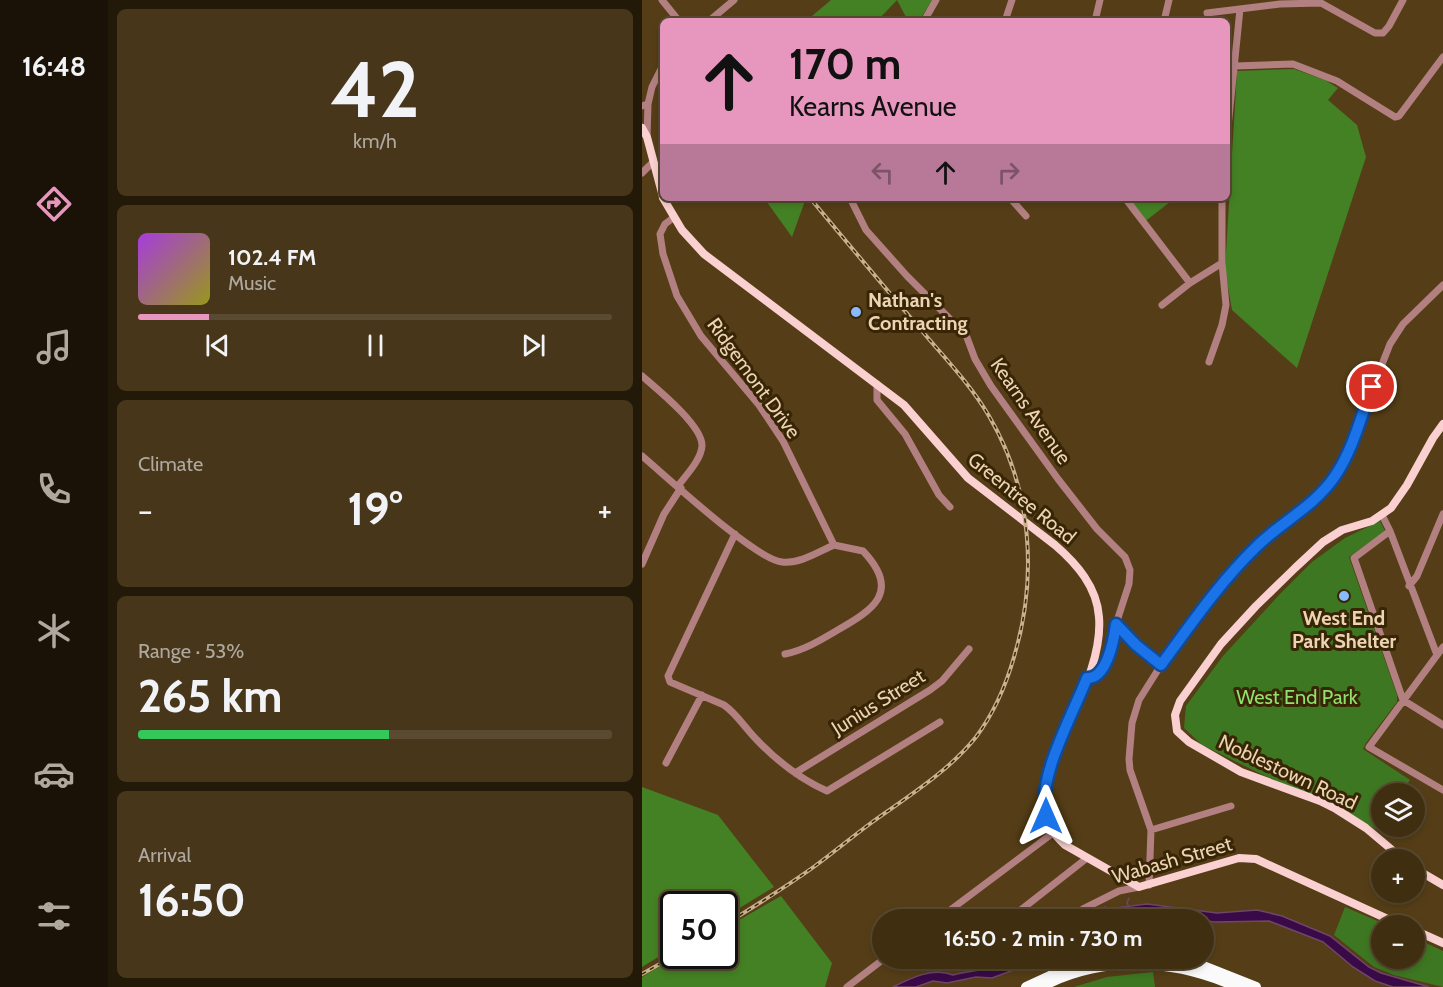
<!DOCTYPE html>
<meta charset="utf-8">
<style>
body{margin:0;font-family:Cabin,sans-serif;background:#47361a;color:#f1f3f6;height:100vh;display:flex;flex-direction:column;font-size:22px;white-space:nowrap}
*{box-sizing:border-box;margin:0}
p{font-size:20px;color:#aea89f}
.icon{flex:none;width:33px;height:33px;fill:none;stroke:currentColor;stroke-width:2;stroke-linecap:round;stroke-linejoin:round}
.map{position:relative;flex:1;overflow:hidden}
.side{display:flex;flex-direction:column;gap:9px;padding:9px;background:#231909;width:534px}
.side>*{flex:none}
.hud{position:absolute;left:18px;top:18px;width:570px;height:183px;border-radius:9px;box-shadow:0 3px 9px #0003,0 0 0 2px #594a31;background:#e797bd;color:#111;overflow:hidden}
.controls{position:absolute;left:729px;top:783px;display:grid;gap:12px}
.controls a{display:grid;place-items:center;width:54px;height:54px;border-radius:50%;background:#402e11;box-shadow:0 3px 9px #0003,0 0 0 2px #594a31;font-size:30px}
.speed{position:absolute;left:18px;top:891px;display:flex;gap:12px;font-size:30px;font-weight:700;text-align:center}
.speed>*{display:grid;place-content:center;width:78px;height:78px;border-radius:50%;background:#402e11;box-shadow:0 3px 9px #0003,0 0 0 2px #594a31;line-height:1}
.speed .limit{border:3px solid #111;border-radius:9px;background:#fff;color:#111}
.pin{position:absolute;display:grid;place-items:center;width:51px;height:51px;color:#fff;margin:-26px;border:3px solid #fff;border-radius:50%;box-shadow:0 2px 6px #0007}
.me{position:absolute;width:66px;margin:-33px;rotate:0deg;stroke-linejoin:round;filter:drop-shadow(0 0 4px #0008)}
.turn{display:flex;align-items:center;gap:21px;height:126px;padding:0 30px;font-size:27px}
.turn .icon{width:78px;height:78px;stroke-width:2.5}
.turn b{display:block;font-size:42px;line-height:51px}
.lanes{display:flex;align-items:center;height:57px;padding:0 30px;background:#0003;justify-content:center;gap:30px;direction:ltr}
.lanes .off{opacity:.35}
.big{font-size:45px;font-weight:800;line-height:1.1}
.side .card{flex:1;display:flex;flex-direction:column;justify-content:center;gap:9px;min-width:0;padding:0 21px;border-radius:9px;background:#47361a}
.side .dial{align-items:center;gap:0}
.dial b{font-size:78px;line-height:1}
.song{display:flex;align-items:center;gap:18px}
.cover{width:72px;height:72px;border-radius:9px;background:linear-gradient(135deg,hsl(280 70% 55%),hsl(60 70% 35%))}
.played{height:6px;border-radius:3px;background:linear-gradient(90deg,#e797bd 15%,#594a31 15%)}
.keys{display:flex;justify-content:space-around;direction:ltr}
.heat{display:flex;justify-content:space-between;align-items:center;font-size:33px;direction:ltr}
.charge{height:9px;border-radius:4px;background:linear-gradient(90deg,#34c759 53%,#594a31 0)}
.trip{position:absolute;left:230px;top:909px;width:342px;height:60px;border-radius:30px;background:#402e11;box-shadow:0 3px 9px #0003,0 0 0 2px #594a31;font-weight:800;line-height:60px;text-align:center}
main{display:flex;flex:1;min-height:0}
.dock{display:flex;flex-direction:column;width:108px;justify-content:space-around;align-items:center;background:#1a1207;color:#aea89f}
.dock .icon{width:42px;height:42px}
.dock .active{color:#e797bd}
.dock b{font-size:27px;color:#f1f3f6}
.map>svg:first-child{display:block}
</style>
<main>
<nav class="dock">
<b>16:48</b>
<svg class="icon active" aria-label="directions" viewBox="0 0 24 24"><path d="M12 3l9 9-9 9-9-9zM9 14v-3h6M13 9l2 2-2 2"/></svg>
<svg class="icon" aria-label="music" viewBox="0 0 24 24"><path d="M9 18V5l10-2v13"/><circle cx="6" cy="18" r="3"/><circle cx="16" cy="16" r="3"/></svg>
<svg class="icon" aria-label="phone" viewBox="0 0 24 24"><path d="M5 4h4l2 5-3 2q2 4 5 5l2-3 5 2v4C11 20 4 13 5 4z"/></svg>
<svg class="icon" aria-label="climate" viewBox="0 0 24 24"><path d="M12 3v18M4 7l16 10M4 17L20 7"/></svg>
<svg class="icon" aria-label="car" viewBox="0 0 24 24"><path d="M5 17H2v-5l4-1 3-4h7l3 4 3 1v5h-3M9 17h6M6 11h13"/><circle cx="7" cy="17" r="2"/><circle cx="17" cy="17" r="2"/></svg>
<svg class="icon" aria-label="filters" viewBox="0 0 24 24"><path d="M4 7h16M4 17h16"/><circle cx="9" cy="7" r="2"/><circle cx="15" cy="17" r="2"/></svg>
</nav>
<section class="side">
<div class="card dial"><b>42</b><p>km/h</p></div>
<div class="card">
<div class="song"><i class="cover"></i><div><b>102.4 FM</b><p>Music</p></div></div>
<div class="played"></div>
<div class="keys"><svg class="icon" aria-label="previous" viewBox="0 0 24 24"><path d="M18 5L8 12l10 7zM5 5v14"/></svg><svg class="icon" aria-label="pause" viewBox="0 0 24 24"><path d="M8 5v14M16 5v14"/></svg><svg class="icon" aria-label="next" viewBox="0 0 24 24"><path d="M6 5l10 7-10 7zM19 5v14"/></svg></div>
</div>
<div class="card"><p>Climate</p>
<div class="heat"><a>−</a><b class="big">19°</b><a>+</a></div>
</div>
<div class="card"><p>Range · 53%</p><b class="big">265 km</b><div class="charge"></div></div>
<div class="card"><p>Arrival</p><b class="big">16:50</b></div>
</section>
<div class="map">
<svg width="801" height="987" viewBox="0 0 801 987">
<rect width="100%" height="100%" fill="#553e17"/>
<path fill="#3e7721" d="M738 521 743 531 707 557 755 695V702L724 743 721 749 768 780 759 793 740 794 739 824 735 830 697 807 621 775 560 745 542 728 544 706 581 656 638 594 670 562 703 538Z
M703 907 745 925 740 926V958H772L773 938 801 951V987L752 975 732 967 692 935Z
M511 972 513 987H432L465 977Z"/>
<path fill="#448124" d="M189 0H290L277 21H266L255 0 235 21H164Z
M652 69 683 80 696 88 686 100 715 125 724 157 655 368 590 310 583 270 595 71Z
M122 198H164L150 237Z
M484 198H533L501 223Z
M0 787 76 815 132 887 83 917 82 904H32L31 948 0 967Z
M139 896 190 963 183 987H0V977L36 956H82L83 928Z"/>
<path fill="#3a0948" stroke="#6f4668" stroke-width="1.5" d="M505 904 575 913 615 910 640 916 688 936 727 967 739 973 787 987H751L733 981 711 967 681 942 627 921 572 922 506 911 479 913 462 919H443V917L463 907 465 909Z
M367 959H389L377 968 350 978 334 977 305 983 291 981 274 987H251C269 978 291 967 311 975 332 969 349 972 367 959Z"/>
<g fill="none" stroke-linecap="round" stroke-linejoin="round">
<path stroke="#6f4668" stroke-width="1.5" d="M486 905 485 903 487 898"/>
<path stroke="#b38082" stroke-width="7" d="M20 0 37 21
M565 13 638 4 679 3 733 33H741L747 26 761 0
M67 21 92 0
M282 21 294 0
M363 21 370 0
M453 21 458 0
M522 21 527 0
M593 66 651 64 695 81 753 117 757 116 801 57
M0 106 6 104 10 87 21 65
M5 137 6 104
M585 137 598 9
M0 173 11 162
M208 198 224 230 265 276 324 335 333 359 349 386 416 479 455 529 483 557 488 570 487 584 474 624 470 648 463 662 454 675 450 678H445
M368 198 384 216
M483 198 548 283
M31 218 23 224 18 234 21 254 35 296 59 336 117 405 141 441 192 545 221 551C260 592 231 610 194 631 177 641 162 650 143 654
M520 305 548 283 580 263
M567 362 580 325 584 305 580 263V198
M0 376C15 389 61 426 60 446 59 460 44 475 36 486
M235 384V400L263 434 297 495 308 507
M0 456C25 477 114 560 140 562 158 564 176 552 192 545
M740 515 748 531 795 655
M748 531 712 558 761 700 801 725
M93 534 26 676 28 682 82 705C95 714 103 728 114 739 134 760 158 779 185 791L298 722
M0 564 22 514 39 488
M767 586 775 576 801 514
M474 624 493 645 519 665
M801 647 727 747 801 790
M24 763 60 695
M153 773 288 690 300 681 327 649
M509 830 589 806
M507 885 509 830 488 770 487 759 490 723 497 700 519 665 578 586 616 545 684 489 701 464 748 344 761 324 801 285
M441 909 477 891 497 887
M295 920 411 833
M366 920 445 858
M302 966 312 958
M205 987 243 958"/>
<path stroke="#fad0d0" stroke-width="8" d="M0 128 5 137 21 197
M21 198 40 230 62 254 262 405 326 478 413 545C435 564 455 587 457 617 461 666 425 720 410 765 406 778 400 792 401 806 403 821 412 835 423 845L497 887 597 858 614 859 761 926
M762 860 724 828 694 809 678 801 599 772 547 742 535 731 533 715 538 701 579 644 614 606 653 568 681 542 700 530 730 521 749 508 765 485 791 438 801 424
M772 868 801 885
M772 930 801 943"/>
<path stroke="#fafafa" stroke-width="10" d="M528 958 561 966 614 987
M384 987 423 969 466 958
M399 987C462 954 532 959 595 987"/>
<defs>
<path id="rail" d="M82 925C113 906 144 887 173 866 192 852 210 837 229 823 265 797 306 772 334 737 352 713 364 685 372 657 396 577 390 489 347 416 327 382 299 354 274 324 238 282 203 240 168 198
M0 974 32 956"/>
</defs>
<use href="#rail" stroke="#c9b18e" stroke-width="4"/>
<use href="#rail" stroke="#372506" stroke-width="1.5" stroke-dasharray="4.5" stroke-linecap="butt"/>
</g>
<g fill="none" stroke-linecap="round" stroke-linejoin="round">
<defs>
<path id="route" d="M404 816C394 779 431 714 445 678 465 679 472 639 474 624L494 645 519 665C549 624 578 582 614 547 639 522 673 506 693 476 711 450 719 416 730 387"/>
</defs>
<use href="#route" stroke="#114b97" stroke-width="15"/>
<use href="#route" stroke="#1a73e8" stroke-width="10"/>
</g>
<g fill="#8bbafc" stroke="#372506" stroke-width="2">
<circle cx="214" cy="312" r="6"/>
<circle cx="702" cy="596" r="6"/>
</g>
<g text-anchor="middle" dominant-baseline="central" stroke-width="6" stroke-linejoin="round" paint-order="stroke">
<g font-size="20" font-weight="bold" fill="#ecd4b2" stroke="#372506" text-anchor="start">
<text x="226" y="300">Nathan's<tspan x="226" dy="23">Contracting</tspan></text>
<text x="702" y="618" text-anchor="middle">West End<tspan x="702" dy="23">Park Shelter</tspan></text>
</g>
<g font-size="20" fill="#ecd4b2" stroke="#372506">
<text transform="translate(112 378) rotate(54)">Ridgemont Drive</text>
<text transform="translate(389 411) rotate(55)">Kearns Avenue</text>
<text transform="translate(380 498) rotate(39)">Greentree Road</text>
<text transform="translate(236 702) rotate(-32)">Junius Street</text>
<text transform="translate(646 772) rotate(25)">Noblestown Road</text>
<text transform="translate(530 860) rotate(-16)">Wabash Street</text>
</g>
<g font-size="20" fill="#90e16d" stroke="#372506">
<text x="655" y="697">West End Park</text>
</g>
</g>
</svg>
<div class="controls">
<a><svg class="icon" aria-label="layers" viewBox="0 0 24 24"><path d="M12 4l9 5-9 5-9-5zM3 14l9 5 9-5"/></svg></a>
<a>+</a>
<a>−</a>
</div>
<div class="speed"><div class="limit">50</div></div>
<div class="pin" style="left:730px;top:387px;background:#d93025"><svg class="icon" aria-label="arrive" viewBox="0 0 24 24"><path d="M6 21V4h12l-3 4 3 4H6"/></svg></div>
<svg class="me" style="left:404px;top:816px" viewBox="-20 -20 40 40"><path d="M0-17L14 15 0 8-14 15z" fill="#1a73e8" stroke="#fff" stroke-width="4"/></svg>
<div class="trip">16:50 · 2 min · 730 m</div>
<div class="hud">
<div class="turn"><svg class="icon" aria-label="ahead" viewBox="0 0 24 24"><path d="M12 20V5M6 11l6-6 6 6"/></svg><div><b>170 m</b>Kearns Avenue</div></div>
<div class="lanes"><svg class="icon off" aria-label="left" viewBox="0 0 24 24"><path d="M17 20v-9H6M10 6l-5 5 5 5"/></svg><svg class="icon" aria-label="ahead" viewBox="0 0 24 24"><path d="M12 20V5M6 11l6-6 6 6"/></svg><svg class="icon off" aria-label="right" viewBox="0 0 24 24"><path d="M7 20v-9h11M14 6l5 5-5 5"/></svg></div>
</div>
</div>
</main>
